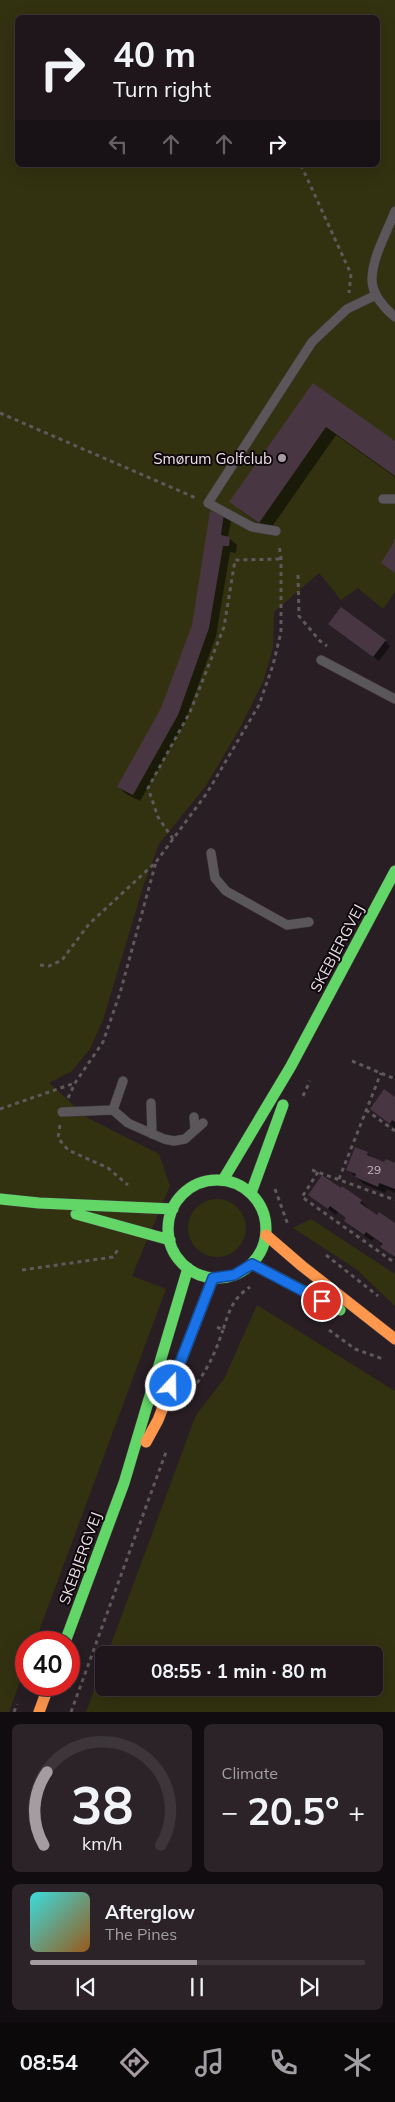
<!DOCTYPE html>
<meta charset="utf-8">
<style>
body{margin:0;font-family:Mulish,sans-serif;background:#2b2328;color:#f1f3f6;height:100vh;display:flex;flex-direction:column;font-size:19px;white-space:nowrap}
*{box-sizing:border-box;margin:0}
p{font-size:16px;color:#a19fa3}
.icon{flex:none;width:28px;height:28px;fill:none;stroke:currentColor;stroke-width:2;stroke-linecap:round;stroke-linejoin:round}
.map{position:relative;height:1712px;overflow:hidden}
.details{display:flex;flex-direction:column;gap:12px;padding:12px;background:#100c0f;flex:1}
.details>*{flex:none}
.top-card{position:absolute;left:15px;top:15px;width:365px;height:152px;border-radius:8px;box-shadow:0 5px 20px #0002,0 0 0 1px #3c353a;background:#1e161b;color:#f1f3f6;overflow:hidden}
.speed{position:absolute;left:15px;top:1631px;display:flex;gap:10px;font-size:25px;font-weight:700;text-align:center}
.speed>*{display:grid;place-content:center;width:65px;height:65px;border-radius:50%;background:#1e161b;box-shadow:0 5px 20px #0002,0 0 0 1px #3c353a;line-height:1}
.speed .limit{border:8px solid #d22;background:#fff;color:#111}
.pin{position:absolute;display:grid;place-items:center;width:42px;height:42px;color:#fff;margin:-21px;border:2px solid #fff;border-radius:50%;box-shadow:0 1px 5px #0007}
.me{position:absolute;width:55px;margin:-28px;rotate:21deg;stroke-linejoin:round;filter:drop-shadow(0 0 4px #0008)}
.turn{display:flex;align-items:center;gap:18px;height:105px;padding:0 15px;font-size:22px}
.turn .icon{width:65px;height:65px;stroke-width:2.5}
.turn b{display:block;font-size:35px;line-height:42px}
.lanes{display:flex;align-items:center;height:48px;padding:0 15px;background:#0003;justify-content:center;gap:25px;direction:ltr}
.lanes .off{opacity:.35}
.big{font-size:38px;font-weight:700;line-height:1.1}
.details .tile{flex:1;display:flex;flex-direction:column;justify-content:center;gap:8px;min-width:0;padding:0 18px;border-radius:8px;background:#2b2328}
.details .dial{align-items:center;gap:0}
.dial svg{height:130px;overflow:visible;fill:none;stroke:#3c353a;stroke-width:7;stroke-linecap:round;text-anchor:middle}
.dial text{fill:#f1f3f6;stroke:none}
.song{display:flex;align-items:center;gap:15px}
.cover{width:60px;height:60px;border-radius:8px;background:linear-gradient(135deg,hsl(180 70% 55%),hsl(30 70% 35%))}
.played{height:5px;border-radius:2px;background:linear-gradient(90deg,#a69ba1 50%,#3c353a 50%)}
.keys{display:flex;justify-content:space-around;direction:ltr}
.heat{display:flex;justify-content:space-between;align-items:center;font-size:28px;direction:ltr}
.details .tiles{flex:1;display:grid;gap:12px;grid-template-columns:1fr 1fr}
.tile:last-child{grid-column:span 2}
.trip{position:absolute;left:95px;top:1646px;width:288px;height:50px;border-radius:8px;background:#1e161b;box-shadow:0 5px 20px #0002,0 0 0 1px #3c353a;font-weight:700;line-height:50px;text-align:center}
.tab-bar{display:flex;height:80px;justify-content:space-around;align-items:center;background:#0c090b;color:#a19fa3}
.tab-bar .icon{width:35px;height:35px}
.tab-bar .active{color:#a69ba1}
.tab-bar b{font-size:22px;color:#f1f3f6}
.map>svg:first-child{display:block}
</style>
<div class="map">
<svg width="395" height="1712" viewBox="0 0 395 1712">
<rect width="100%" height="100%" fill="#281e24"/>
<path fill="#323110" fill-rule="evenodd" d="M0 0H395V592L383 609 358 588 341 600 319 573 274 612 273 648 263 682 240 728 205 787 159 844 144 884 103 1020 90 1049 72 1071 49 1083 88 1118 159 1154 170 1186 132 1276 166 1289 35 1642H26V1665L9 1712H0ZM18 18H378V165H18Z
M188 1228a29 29 0 1 1 58 0a29 29 0 1 1-58 0Z
M311 1219 395 1274V1306L356 1269 293 1228Z
M257 1305 395 1391V1712H86L104 1664V1688H374V1655H107L196 1415 224 1379Z"/>
<path fill="#0007" d="M313 385 395 442V477L336 435 269 531 240 510 231 501Z
M223 514 231 521 228 537 237 545 236 553 230 552 216 636 185 722 140 801 126 794 119 787 162 708 193 625Z
M330 624 385 641 390 646 379 661Z
M395 1098V1128L371 1109Z
M367 1153 374 1159 385 1164H395V1193L387 1189 385 1193 364 1184 347 1169Z
M309 1195 361 1201 368 1208V1209L378 1216 395 1224V1258L382 1247 383 1245 374 1238 372 1241 353 1228 346 1221 347 1219 338 1212 336 1215Z"/>
<path fill="#483742" d="M313 383 395 441V476L326 427 259 523 229 502Z
M210 511 224 513 221 535 230 537 229 546H223L209 628 178 715 133 795 117 787 161 708 192 625Z
M395 538V573L381 563 394 542 393 541Z
M341 607 386 640 373 657 328 624Z
M384 1089 395 1097V1122L392 1120 390 1124 370 1109Z
M355 1147 368 1152 367 1155 384 1162 386 1159 395 1163V1189L379 1183 378 1187 355 1177 356 1174 346 1170Z
M322 1175 341 1188 342 1186 362 1200 360 1203 377 1215 379 1212 395 1223V1257L380 1247 383 1244 366 1232 364 1235 344 1221 346 1218 330 1206 328 1209 308 1195Z"/>
<g fill="none" stroke-linecap="round" stroke-linejoin="round">
<defs>
<path id="lane" d="M395 211C387 232 373 256 372 278 371 293 384 308 395 317
M383 499H395
M276 531 252 527 208 503 312 342 347 309 376 295
M321 660 395 699
M211 853 215 878 226 891 287 925 309 922
M151 1103 152 1134
M113 1110 123 1081
M62 1112 113 1110 128 1123 164 1139 174 1141 185 1139 203 1123
M194 1117 195 1130"/>
<path id="fast" d="M223 1180 291 1066 395 871
M168 1229a49 49 0 1 1 98 0a49 49 0 1 1-98 0Z
M251 1193 283 1105
M0 1199 39 1203 173 1209
M76 1214 170 1240
M252 1264 340 1310
M65 1642 124 1483 188 1268"/>
<path id="slow" d="M266 1235 302 1266 395 1339
M146 1442 158 1420 213 1278
M39 1712 49 1685"/>
</defs>
<use href="#lane" stroke="#423a3f" stroke-width="10"/>
<use href="#fast" stroke="#423a3f" stroke-width="12"/>
<use href="#slow" stroke="#423a3f" stroke-width="12"/>
<path stroke="#5e595b" stroke-width="3" stroke-dasharray="4 4" stroke-linecap="butt" d="M301 165 351 274 349 293
M0 413 196 498
M298 575 299 616 320 641 327 646
M173 839 158 817 148 788 190 712 224 627 235 560 281 559
M40 965 49 966 62 960 89 924 156 862 207 793 259 705 273 665 281 632V559L279 544
M352 1061 395 1079
M303 1096 310 1081
M68 1098 75 1083 103 1042 120 993 156 862
M0 1109 75 1083
M366 1110 395 1131
M60 1125 58 1138 68 1150 108 1168 128 1185
M312 1170 395 1200
M318 1172 302 1197 395 1263
M339 1179 381 1073
M275 1189 288 1225
M326 1255 378 1296
M22 1270 113 1257 119 1248
M217 1327 223 1330C229 1311 233 1298 250 1287
M329 1330 355 1349 383 1359
M197 1383C210 1365 216 1350 223 1330
M14 1712 17 1704
M71 1712 166 1452"/>
<use href="#lane" stroke="#5a5659" stroke-width="9"/>
<use href="#fast" stroke="#63d668" stroke-width="11"/>
<use href="#slow" stroke="#ff974d" stroke-width="11"/>
</g>
<g fill="none" stroke-linecap="round" stroke-linejoin="round">
<defs>
<path id="route" d="M171 1386 213 1278 234 1275 252 1264 322 1301"/>
</defs>
<use href="#route" stroke="#114b97" stroke-width="12"/>
<use href="#route" stroke="#1a73e8" stroke-width="9"/>
</g>
<circle fill="#a69ba1" stroke="#0f080c" stroke-width="2" cx="282" cy="458" r="5"/>
<g text-anchor="middle" dominant-baseline="central" stroke-width="4" stroke-linejoin="round" paint-order="stroke">
<g font-size="12" fill="#c2b5bc">
<text x="374" y="1169">29</text>
</g>
<g font-size="15" fill="#eadfe5" stroke="#0f080c" text-anchor="end">
<text x="272" y="458">Smørum Golfclub</text>
</g>
<g font-size="15" fill="#eadfe5" stroke="#0f080c">
<text transform="translate(337 948) rotate(-62)">SKEBJERGVEJ</text>
<text transform="translate(80 1558) rotate(-70)">SKEBJERGVEJ</text>
</g>
</g>
</svg>
<div class="speed"><div class="limit">40</div></div>
<div class="pin" style="left:322px;top:1301px;background:#d93025"><svg class="icon" aria-label="arrive" viewBox="0 0 24 24"><path d="M6 21V4h12l-3 4 3 4H6"/></svg></div>
<svg class="me" style="left:171px;top:1386px" viewBox="-20 -20 40 40"><circle r="17" fill="#1a73e8" stroke="#fff" stroke-width="3"/><path d="M0-11L8 9 0 5-8 9z" fill="#fff"/></svg>
<div class="trip">08:55 · 1 min · 80 m</div>
<div class="top-card">
<div class="turn"><svg class="icon" aria-label="right" viewBox="0 0 24 24"><path d="M7 20v-9h11M14 6l5 5-5 5"/></svg><div><b>40 m</b>Turn right</div></div>
<div class="lanes"><svg class="icon off" aria-label="left" viewBox="0 0 24 24"><path d="M17 20v-9H6M10 6l-5 5 5 5"/></svg><svg class="icon off" aria-label="ahead" viewBox="0 0 24 24"><path d="M12 20V5M6 11l6-6 6 6"/></svg><svg class="icon off" aria-label="ahead" viewBox="0 0 24 24"><path d="M12 20V5M6 11l6-6 6 6"/></svg><svg class="icon" aria-label="right" viewBox="0 0 24 24"><path d="M7 20v-9h11M14 6l5 5-5 5"/></svg></div>
</div>
</div>
<section class="details">
<div class="tiles">
<div class="tile dial"><svg viewBox="0 0 100 80">
<path d="M14 69A42 42 0 1 1 86 69"/>
<path d="M14 69A42 42 0 0 1 16 24" stroke="#a69ba1"/>
<text x="50" y="56" font-size="32" font-weight="700">38</text>
<text x="50" y="72" font-size="11">km/h</text>
</svg></div>
<div class="tile"><p>Climate</p>
<div class="heat"><a>−</a><b class="big">20.5°</b><a>+</a></div>
</div>
<div class="tile">
<div class="song"><i class="cover"></i><div><b>Afterglow</b><p>The Pines</p></div></div>
<div class="played"></div>
<div class="keys"><svg class="icon" aria-label="previous" viewBox="0 0 24 24"><path d="M18 5L8 12l10 7zM5 5v14"/></svg><svg class="icon" aria-label="pause" viewBox="0 0 24 24"><path d="M8 5v14M16 5v14"/></svg><svg class="icon" aria-label="next" viewBox="0 0 24 24"><path d="M6 5l10 7-10 7zM19 5v14"/></svg></div>
</div>
</div>
</section>
<nav class="tab-bar">
<b>08:54</b>
<svg class="icon active" aria-label="directions" viewBox="0 0 24 24"><path d="M12 3l9 9-9 9-9-9zM9 14v-3h6M13 9l2 2-2 2"/></svg>
<svg class="icon" aria-label="music" viewBox="0 0 24 24"><path d="M9 18V5l10-2v13"/><circle cx="6" cy="18" r="3"/><circle cx="16" cy="16" r="3"/></svg>
<svg class="icon" aria-label="phone" viewBox="0 0 24 24"><path d="M5 4h4l2 5-3 2q2 4 5 5l2-3 5 2v4C11 20 4 13 5 4z"/></svg>
<svg class="icon" aria-label="climate" viewBox="0 0 24 24"><path d="M12 3v18M4 7l16 10M4 17L20 7"/></svg>
</nav>
